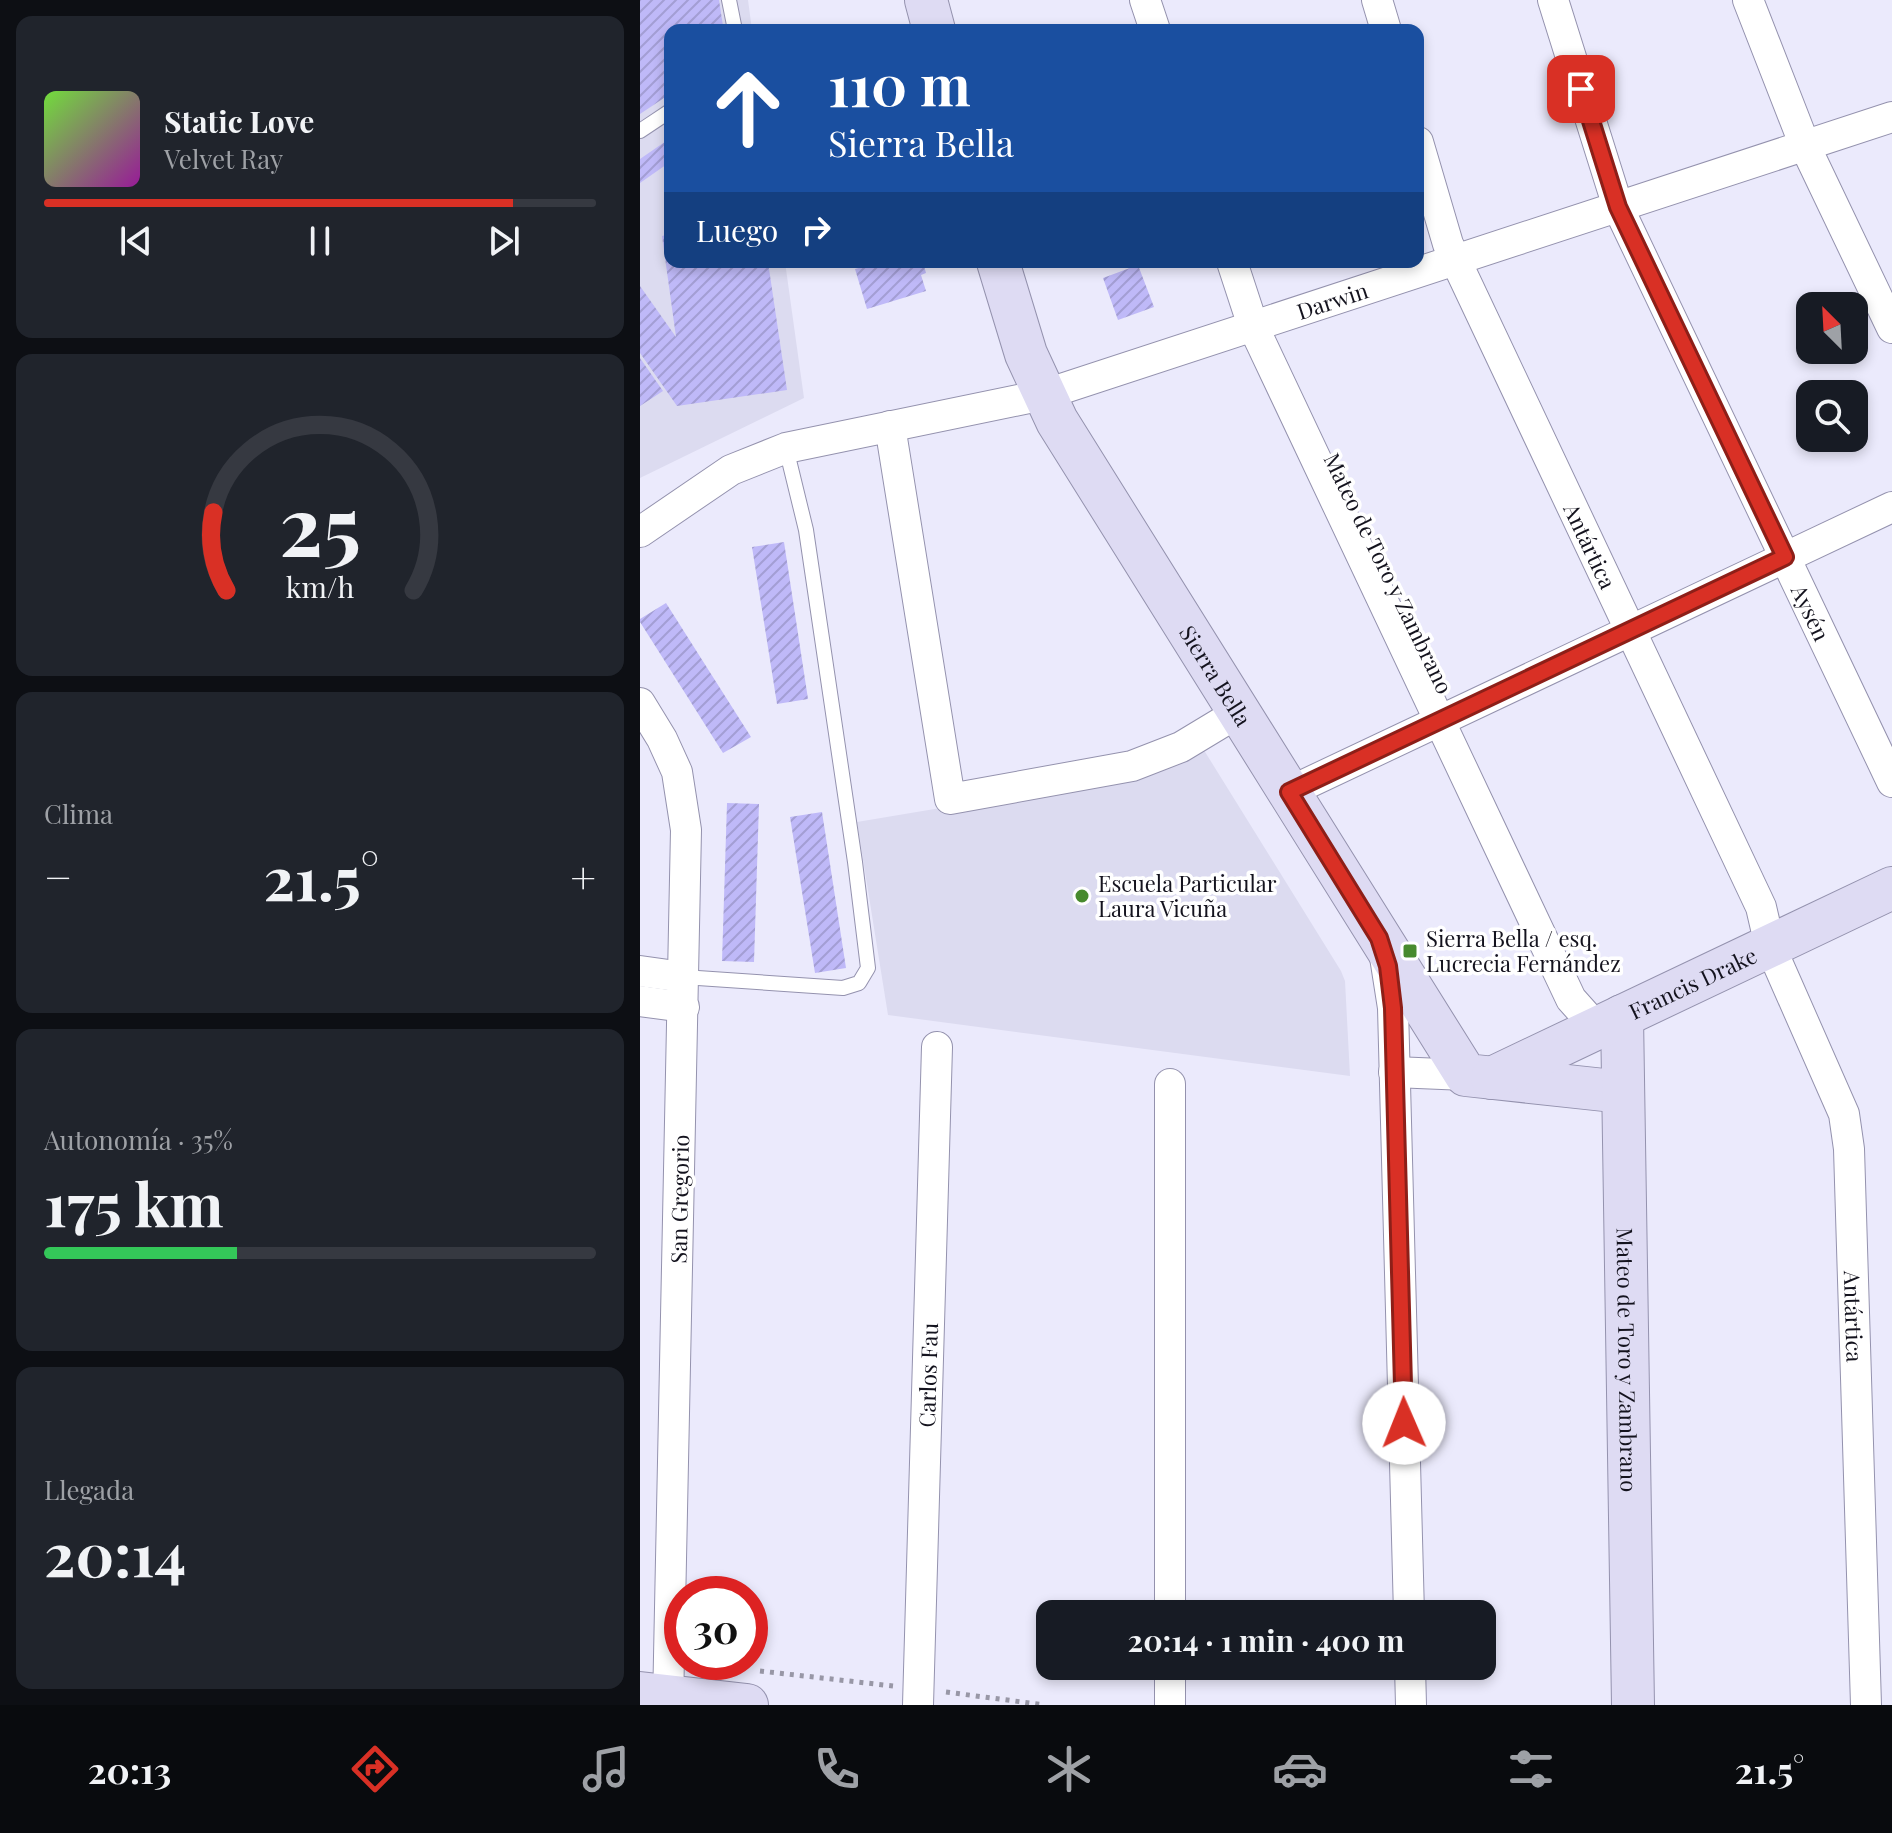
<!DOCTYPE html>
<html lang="es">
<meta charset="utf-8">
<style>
body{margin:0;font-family:"Playfair Display",serif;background:#20242c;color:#f1f3f6;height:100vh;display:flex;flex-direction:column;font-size:30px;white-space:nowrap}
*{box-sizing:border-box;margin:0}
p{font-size:26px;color:#9ea1a6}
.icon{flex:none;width:44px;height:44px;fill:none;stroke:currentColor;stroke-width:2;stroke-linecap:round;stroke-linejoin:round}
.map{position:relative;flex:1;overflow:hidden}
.details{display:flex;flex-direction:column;gap:16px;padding:16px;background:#0d0f14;width:640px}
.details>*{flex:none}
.hud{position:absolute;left:24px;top:24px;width:760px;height:244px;border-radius:16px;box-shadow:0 4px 12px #0003;background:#1a4fa0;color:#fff;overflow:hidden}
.needle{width:52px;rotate:336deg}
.fabs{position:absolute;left:1156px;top:292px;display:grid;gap:16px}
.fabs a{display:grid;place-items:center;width:72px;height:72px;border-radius:16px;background:#171b24;box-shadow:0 4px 12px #0003;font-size:40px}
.speed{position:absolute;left:24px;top:1576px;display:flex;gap:16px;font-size:40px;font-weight:700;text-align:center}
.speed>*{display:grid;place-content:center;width:104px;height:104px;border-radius:50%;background:#171b24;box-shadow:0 4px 12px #0003;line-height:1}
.speed .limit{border:12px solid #d22;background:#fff;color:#111}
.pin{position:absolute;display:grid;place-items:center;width:68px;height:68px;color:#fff;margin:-34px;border-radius:16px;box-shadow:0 4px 12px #0006}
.me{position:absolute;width:88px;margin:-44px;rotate:359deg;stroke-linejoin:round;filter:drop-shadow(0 0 6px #0008)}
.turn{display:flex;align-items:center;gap:28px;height:168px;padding:0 32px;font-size:36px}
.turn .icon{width:104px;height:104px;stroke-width:2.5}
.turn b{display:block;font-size:56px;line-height:68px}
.then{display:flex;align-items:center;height:76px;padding:0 32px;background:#0003;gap:16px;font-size:30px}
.big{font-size:60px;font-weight:700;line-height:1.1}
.details .tile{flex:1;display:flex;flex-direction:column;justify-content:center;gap:12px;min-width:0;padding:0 28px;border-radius:16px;background:#20242c}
.details .dial{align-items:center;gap:0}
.dial svg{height:208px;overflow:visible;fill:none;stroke:#363941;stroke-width:7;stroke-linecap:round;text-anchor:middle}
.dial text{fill:#f1f3f6;stroke:none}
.song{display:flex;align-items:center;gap:24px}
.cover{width:96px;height:96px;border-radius:12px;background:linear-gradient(135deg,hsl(100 70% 55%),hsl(300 70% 35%))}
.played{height:8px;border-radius:4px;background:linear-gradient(90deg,#d93025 85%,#363941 85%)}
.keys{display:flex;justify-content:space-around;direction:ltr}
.heat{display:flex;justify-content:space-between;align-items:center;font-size:44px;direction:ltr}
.charge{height:12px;border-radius:6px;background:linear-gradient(90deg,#34c759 35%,#363941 0)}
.trip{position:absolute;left:396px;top:1600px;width:460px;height:80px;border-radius:16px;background:#171b24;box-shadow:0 4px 12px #0003;font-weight:700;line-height:80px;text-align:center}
.dock{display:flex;height:128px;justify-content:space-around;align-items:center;background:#090b0e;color:#9ea1a6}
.dock .icon{width:56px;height:56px}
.dock .selected{color:#d93025}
.dock b{font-size:36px;color:#f1f3f6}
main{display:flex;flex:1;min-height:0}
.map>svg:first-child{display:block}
</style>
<main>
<section class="details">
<div class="tile">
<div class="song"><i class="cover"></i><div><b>Static Love</b><p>Velvet Ray</p></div></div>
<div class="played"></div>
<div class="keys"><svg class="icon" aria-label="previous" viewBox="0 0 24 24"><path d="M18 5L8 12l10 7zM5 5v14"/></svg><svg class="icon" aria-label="pause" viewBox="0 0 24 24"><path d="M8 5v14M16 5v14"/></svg><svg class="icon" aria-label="next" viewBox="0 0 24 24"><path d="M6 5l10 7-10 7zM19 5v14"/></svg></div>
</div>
<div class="tile dial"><svg viewBox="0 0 100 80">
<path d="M14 69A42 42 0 1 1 86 69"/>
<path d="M14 69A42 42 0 0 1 9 39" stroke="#d93025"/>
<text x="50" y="56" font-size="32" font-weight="700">25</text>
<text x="50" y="72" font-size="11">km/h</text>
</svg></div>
<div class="tile"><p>Clima</p>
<div class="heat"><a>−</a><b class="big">21.5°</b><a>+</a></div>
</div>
<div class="tile"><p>Autonomía · 35%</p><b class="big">175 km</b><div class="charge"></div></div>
<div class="tile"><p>Llegada</p><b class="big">20:14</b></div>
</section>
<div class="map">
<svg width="1252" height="1705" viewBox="0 0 1252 1705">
<defs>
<pattern id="building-hatch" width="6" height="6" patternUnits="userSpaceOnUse" patternTransform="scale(2)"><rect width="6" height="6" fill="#bfb9f8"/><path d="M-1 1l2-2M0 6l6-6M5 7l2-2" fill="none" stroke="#a39ed4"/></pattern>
</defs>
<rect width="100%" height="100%" fill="#ebeafc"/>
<path fill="#dcdbf0" d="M0 0H108L112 30H30V262H145L164 398 0 478Z
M562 747 701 971 705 981 710 1076 248 1015 217 822 516 772Z"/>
<path fill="url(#building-hatch)" d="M0 0H79L83 26 81 30H30V94L0 114Z
M29 139 30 162 0 183V159Z
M30 234V262H128L147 390 37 406 0 353V286L36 337 22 236Z
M240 262H283L286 273 281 275 286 291 227 309 215 269Z
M498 265 514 307 478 320 463 278Z
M0 358 23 391 0 406Z
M144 542 168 699 137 704 112 547Z
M26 603 111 737 83 753 0 622V619Z
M87 803 119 804 114 962 82 961Z
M182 812 206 968 175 973 150 817Z"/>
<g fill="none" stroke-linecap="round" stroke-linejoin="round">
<defs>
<path id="lane" d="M89 0 95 30
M0 131 30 111
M43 977 203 988 219 983 228 968 215 862 166 530 146 448"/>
<g id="street">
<path d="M505 0 515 30"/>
<path d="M737 0 746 30"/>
<path id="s1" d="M913 0 978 207 1252 782"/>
<path d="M1108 0 1165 146 1252 328"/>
<path id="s2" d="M778 142 808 244 1121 907 1130 946 1204 1114 1209 1149 1226 1705"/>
<path d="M592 262 613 326 931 999 956 1027"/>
<path d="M250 426 310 799 492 766 541 747 599 712"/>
<path id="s3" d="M0 532 91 470 146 448 403 395 1252 117"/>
<path d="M0 703 22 739 37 772 46 830 28 1705"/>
<path d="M649 792 1252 507"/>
<path d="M745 957 753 1008 769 1614"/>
<path d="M0 971 43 977"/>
<path d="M0 1001 44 1007"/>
<path d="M754 1072 826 1075"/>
<path d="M530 1614V1084"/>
<path d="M770 1666 771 1705"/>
<path id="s4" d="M278 1705 297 1047"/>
<path d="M530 1705V1666"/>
</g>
<g id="secondary">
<path d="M286 0 294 30"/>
<path id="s5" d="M358 262 386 354 417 421 826 1075 983 1092"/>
<path id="s6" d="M982 1016 993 1705"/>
<path id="s7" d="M852 1078 1252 888"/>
<path d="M0 1693 107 1705"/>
</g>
</defs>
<use href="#lane" stroke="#9492ae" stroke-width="16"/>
<use href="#street" stroke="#9492ae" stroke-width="32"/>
<use href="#secondary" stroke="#9492ae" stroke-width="44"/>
<path stroke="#9897a6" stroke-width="5" stroke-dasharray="4 6" stroke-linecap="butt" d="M120 1671 253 1686
M306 1692 405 1705"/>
<use href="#lane" stroke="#fff" stroke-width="14"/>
<use href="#street" stroke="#fff" stroke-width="30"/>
<use href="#secondary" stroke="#dedbf3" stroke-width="42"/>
</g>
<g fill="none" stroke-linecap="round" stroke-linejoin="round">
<defs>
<path id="route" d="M764 1423 753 1008 748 966 739 938 649 792 1145 557 978 207 941 89"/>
</defs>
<use href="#route" stroke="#8d1f18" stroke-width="20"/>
<use href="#route" stroke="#d93025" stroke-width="14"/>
</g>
<g fill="#478a2e" stroke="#fff" stroke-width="3">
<circle cx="442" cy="896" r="8"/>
<rect x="762" y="943" width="16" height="16" rx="4"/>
</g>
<g text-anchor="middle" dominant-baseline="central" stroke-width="7" stroke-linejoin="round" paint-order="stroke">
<g font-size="22" fill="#14131e" stroke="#fff">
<text stroke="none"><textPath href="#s3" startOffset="736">Darwin</textPath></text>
<text stroke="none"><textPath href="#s2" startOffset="440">Antártica</textPath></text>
<text transform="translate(749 573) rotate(64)">Mateo de Toro y Zambrano</text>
<text stroke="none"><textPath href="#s1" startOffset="666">Aysén</textPath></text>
<text stroke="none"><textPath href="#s5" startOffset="470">Sierra Bella</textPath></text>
<text stroke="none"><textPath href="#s7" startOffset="222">Francis Drake</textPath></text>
<text transform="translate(39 1199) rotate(-89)">San Gregorio</text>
<text stroke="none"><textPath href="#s2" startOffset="1266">Antártica</textPath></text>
<text stroke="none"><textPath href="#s6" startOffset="344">Mateo de Toro y Zambrano</textPath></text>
<text stroke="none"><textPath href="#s4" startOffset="330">Carlos Fau</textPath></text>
</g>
<g font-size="22" fill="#14131e" stroke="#fff" text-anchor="start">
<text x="458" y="883">Escuela Particular<tspan x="458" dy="25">Laura Vicuña</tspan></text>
<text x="786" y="938">Sierra Bella / esq.<tspan x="786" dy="25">Lucrecia Fernández</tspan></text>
</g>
</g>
</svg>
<div class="fabs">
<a><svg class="needle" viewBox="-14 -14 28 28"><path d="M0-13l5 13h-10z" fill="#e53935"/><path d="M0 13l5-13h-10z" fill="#9ea1a6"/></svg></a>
<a><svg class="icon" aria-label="search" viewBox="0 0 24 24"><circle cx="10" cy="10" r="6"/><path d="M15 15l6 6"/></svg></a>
</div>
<div class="speed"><div class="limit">30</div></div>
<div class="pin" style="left:941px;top:89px;background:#d93025"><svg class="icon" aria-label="arrive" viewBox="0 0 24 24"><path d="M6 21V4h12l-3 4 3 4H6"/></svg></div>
<svg class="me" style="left:764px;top:1423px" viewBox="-20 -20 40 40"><circle r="19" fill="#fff"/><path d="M0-13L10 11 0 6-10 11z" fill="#d93025"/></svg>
<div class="trip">20:14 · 1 min · 400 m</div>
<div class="hud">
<div class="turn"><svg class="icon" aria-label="ahead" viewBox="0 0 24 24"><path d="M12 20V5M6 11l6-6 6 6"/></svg><div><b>110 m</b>Sierra Bella</div></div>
<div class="then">Luego<svg class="icon" aria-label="right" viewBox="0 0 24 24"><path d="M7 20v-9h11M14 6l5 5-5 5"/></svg></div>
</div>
</div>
</main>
<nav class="dock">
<b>20:13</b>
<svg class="icon selected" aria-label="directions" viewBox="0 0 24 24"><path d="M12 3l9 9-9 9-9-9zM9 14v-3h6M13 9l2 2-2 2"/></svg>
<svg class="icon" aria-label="music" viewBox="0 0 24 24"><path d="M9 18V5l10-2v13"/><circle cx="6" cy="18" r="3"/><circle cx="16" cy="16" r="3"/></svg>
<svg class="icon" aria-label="phone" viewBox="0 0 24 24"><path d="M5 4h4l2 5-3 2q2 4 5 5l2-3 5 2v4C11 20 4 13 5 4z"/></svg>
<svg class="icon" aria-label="climate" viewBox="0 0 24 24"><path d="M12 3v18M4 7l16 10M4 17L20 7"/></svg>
<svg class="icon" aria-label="car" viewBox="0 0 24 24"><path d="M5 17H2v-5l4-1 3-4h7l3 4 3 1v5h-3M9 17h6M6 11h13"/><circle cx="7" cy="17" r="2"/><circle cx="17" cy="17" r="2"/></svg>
<svg class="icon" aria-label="filters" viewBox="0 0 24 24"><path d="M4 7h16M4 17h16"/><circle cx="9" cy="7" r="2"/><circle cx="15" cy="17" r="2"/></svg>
<b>21.5°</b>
</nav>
